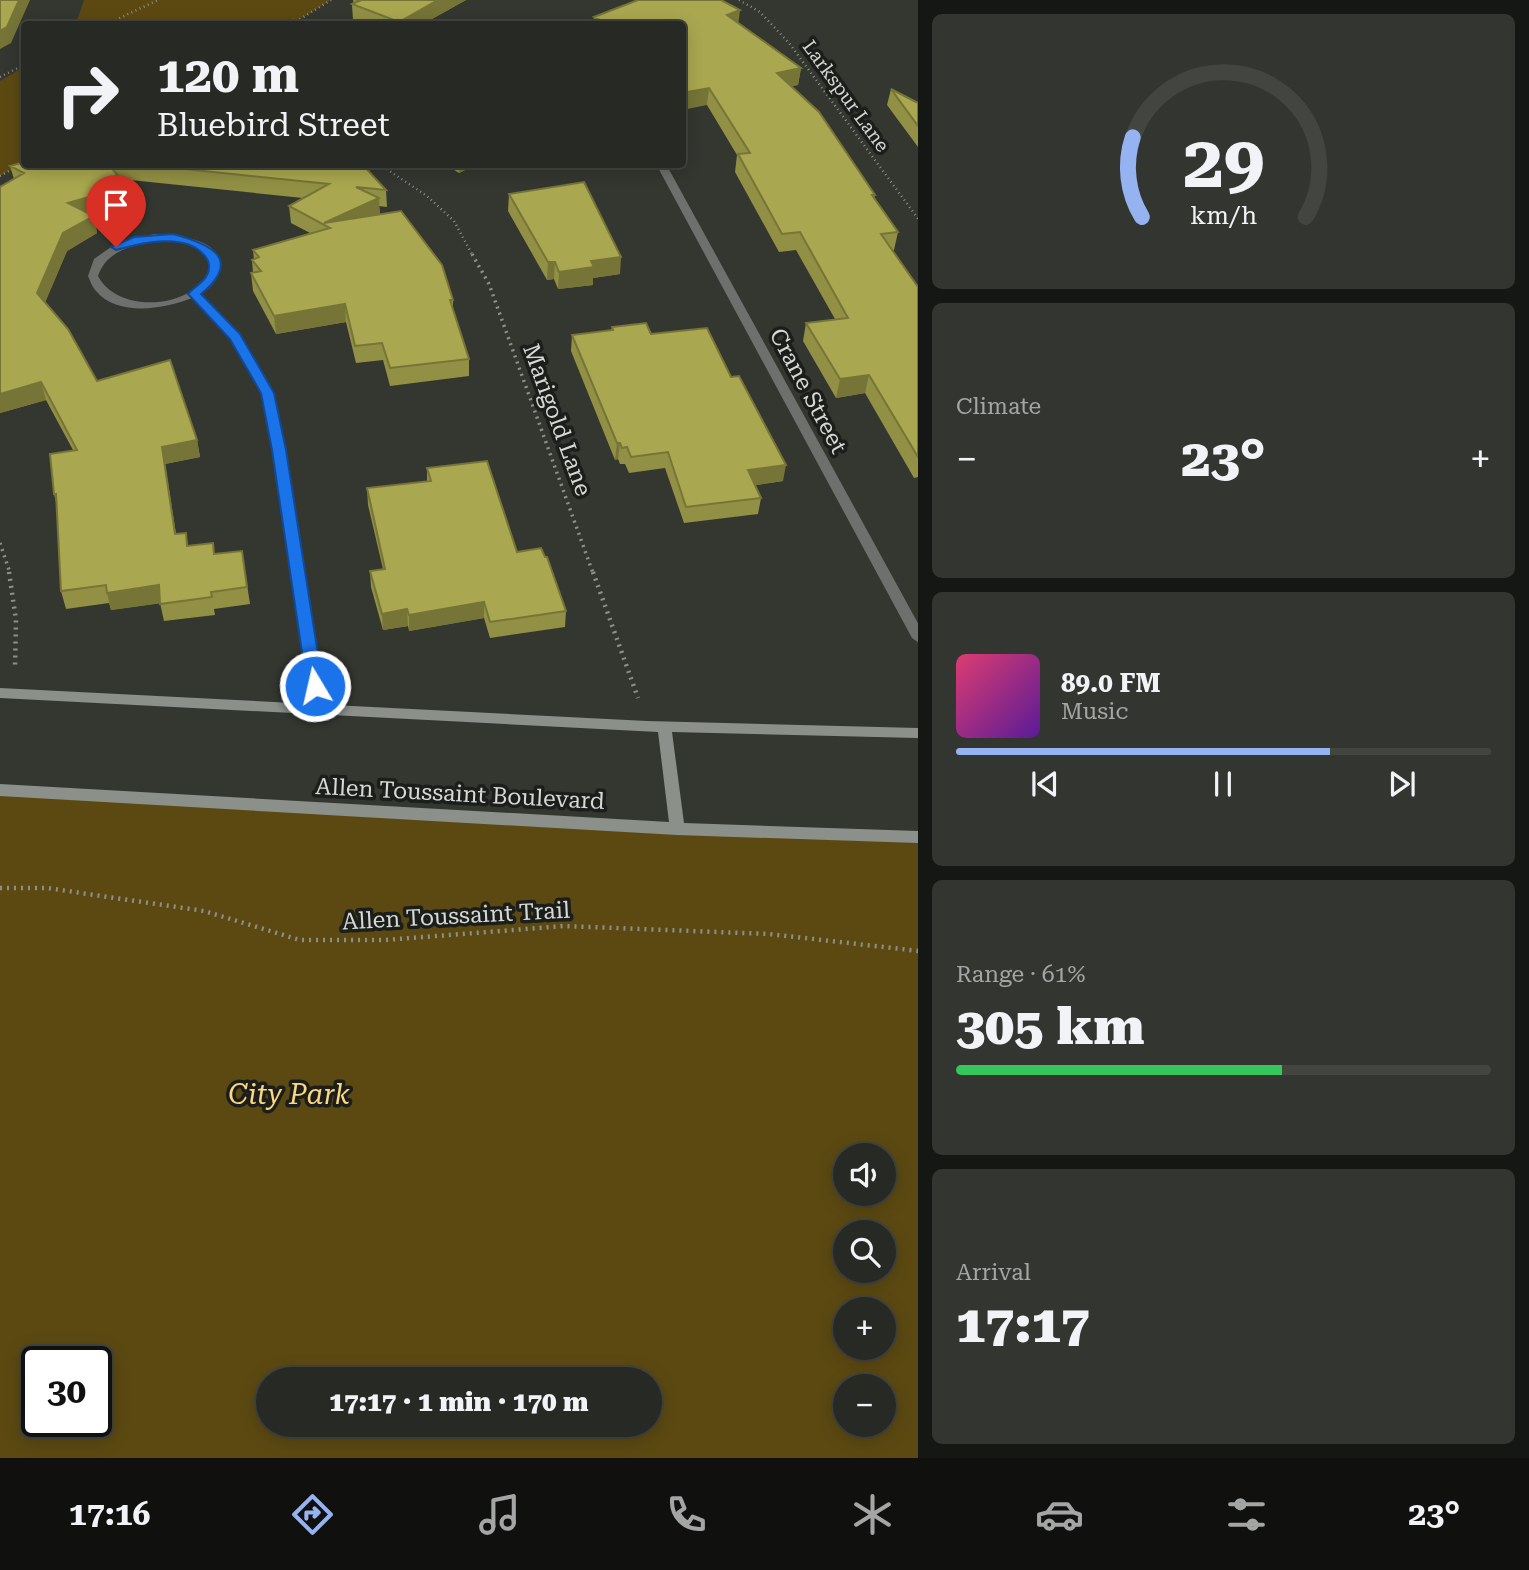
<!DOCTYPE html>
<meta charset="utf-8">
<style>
body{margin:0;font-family:"Roboto Serif",serif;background:#333531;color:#f1f3f6;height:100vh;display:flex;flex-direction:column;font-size:26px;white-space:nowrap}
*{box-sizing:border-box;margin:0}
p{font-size:23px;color:#a4a6a6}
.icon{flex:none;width:38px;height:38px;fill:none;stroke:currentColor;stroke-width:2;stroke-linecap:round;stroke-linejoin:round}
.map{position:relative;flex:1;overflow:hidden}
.panel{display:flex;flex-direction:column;gap:14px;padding:14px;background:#151714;width:611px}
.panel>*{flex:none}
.hud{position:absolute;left:21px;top:21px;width:665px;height:147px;border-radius:7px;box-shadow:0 4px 18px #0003,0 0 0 2px #434541;background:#272924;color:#f1f3f6;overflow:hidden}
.tools{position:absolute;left:833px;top:1143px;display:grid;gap:14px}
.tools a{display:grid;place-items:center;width:63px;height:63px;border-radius:50%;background:#272924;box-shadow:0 4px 18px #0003,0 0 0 2px #434541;font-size:35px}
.speed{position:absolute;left:21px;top:1346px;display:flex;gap:14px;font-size:35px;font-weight:700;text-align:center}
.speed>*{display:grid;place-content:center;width:91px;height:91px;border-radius:50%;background:#272924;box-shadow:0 4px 18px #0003,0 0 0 2px #434541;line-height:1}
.speed .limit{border:4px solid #111;border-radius:10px;background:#fff;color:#111}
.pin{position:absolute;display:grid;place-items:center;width:60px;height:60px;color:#fff;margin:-72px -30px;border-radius:50% 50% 50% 0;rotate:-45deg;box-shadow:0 0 7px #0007}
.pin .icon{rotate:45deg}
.me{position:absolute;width:77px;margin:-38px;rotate:351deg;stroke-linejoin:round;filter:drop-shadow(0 0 5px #0008)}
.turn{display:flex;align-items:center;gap:24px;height:147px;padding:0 21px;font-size:32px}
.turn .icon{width:91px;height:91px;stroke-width:2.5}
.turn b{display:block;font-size:49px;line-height:60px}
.big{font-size:52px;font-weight:800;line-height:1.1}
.panel .card{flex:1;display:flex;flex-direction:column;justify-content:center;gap:10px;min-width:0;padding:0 24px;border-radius:10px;background:#333531}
.panel .dial{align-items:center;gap:0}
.dial svg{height:182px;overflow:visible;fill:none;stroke:#434541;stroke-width:7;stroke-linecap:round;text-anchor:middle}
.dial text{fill:#f1f3f6;stroke:none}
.song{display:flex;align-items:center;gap:21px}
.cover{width:84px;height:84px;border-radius:10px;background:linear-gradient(135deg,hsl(340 70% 55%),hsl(270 70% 35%))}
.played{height:7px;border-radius:4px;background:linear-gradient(90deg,#95b2f1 70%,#434541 70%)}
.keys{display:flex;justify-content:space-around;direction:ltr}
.heat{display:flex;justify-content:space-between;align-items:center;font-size:38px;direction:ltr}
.charge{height:10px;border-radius:5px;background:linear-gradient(90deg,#34c759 61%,#434541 0)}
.trip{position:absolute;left:256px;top:1367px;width:406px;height:70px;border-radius:35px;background:#272924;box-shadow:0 4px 18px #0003,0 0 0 2px #434541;font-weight:800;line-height:70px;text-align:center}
.menu{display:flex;height:112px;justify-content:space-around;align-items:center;background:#10100e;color:#a4a6a6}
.menu .icon{width:49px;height:49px}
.menu .selected{color:#95b2f1}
.menu b{font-size:32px;color:#f1f3f6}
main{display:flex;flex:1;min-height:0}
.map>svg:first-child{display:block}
</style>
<main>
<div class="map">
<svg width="919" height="1458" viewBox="0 0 919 1458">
<rect width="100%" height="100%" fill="#343730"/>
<path fill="#5c4912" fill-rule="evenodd" d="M84 0H331L292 24H76Z
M24 67V163L0 176V81Z
M0 790 918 837V1458H0ZM845 1155H884V1194H845ZM845 1232H884V1270H845ZM845 1309H884V1348H845ZM37 1362H96V1421H37ZM268 1379H649V1424H268ZM845 1386H884V1424H845Z"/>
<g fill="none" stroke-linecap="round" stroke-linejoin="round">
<path stroke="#8d908a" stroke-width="2.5" stroke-dasharray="1 3.5" stroke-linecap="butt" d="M739 0 760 12 789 43 919 220
M107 24 158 0
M285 24 295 19
M292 24 331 0
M0 77 24 65
M379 164 427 196 454 221 473 256
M0 176 24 163"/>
<path stroke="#8d908a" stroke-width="3.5" stroke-dasharray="2 4.5" stroke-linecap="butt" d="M472 254 489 284 593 573
M0 543 10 573"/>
<path stroke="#8d908a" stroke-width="4.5" stroke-dasharray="2 5" stroke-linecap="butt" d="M9 572 16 620 15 668
M593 572 638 698
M0 888H47L204 911 300 940H385L564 926 769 934 919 951"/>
<path fill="#6d706d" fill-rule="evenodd" d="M656 164H666L919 625V643L912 638Z
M154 234C175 235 224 238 220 269 218 280 210 289 200 294L240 335 274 393 285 450 325 708 323 712H313L311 708 273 450 262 393 231 339 192 298C164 309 118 317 96 291 92 287 90 280 88 276L94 259 114 245ZM154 240C174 241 201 242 210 263 205 307 120 318 98 276 107 250 131 247 154 240Z"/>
<path fill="#8b908b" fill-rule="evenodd" d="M0 688 647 721 919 728V738L672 732 684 823 919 831V843L677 835 0 796V784L669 822 658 732 0 698Z"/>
</g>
<path fill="#919044" d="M353 0H466L423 24H364L353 20 352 4H354Z
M594 17 739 23 801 68 798 85 791 86 875 195 874 198 898 232 894 250H892L918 287V477L914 478 865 393 836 398 803 341 806 323 835 319 796 250 779 252 735 172 737 155 707 105 682 24H593Z
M891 89 918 103V147L887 105Z
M24 164H380L368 171 386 190 387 207 379 206 380 214 453 300V310L469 359V376L390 386 383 360 356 363 346 322 276 334 253 291 251 273H253L252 260 254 259 253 250 310 233 291 223 289 206 303 198 121 179 127 186 130 203 90 215 94 216 97 233 67 251 45 302 97 381 197 440 200 457 165 464 176 534 186 533 188 546 215 554 242 551 250 604 214 609 215 615 164 621 160 603 111 610 109 603 66 609 61 591 57 506 54 494 73 450 46 400 0 413 14 179 10 166Z
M445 164H477L459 173Z
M509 194 620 274 593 278V285L558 289 554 279 547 280 508 211Z
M612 327 651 334 783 481 755 485 761 498 758 514 684 523 665 468 629 473 625 464H620L618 459 615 460 571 351 572 335 611 331Z
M427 468 517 552 566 611 565 627 490 638 484 618 409 631 408 626 383 630 371 587 370 571 383 569 368 505 367 488 427 481Z"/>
<path fill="#767537" d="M19 0H30L11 43 0 49V31Z
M438 0H466L423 24H399V22Z
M740 10 738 27 727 15Z
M801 68 798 85 774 90 777 73Z
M709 88 707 105 682 110V93Z
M357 164H380L358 177Z
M459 164H477L459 173Z
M127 186 130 203 71 220 68 203Z
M379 198 380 215 330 228 324 223Z
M94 216 97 233 67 251 42 310 37 293 63 233Z
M621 257 620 274 593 278V285L558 289 559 272 591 261Z
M548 262H555L554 279 547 280Z
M345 304 346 322 276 334 274 316Z
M869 375 865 393 836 398 840 379Z
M41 382 46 400 0 413V394Z
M197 440 200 457 165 464 178 552 162 447Z
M617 443H620L618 459 615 460Z
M786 465 783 481 745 487 748 470Z
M159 585 163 603 111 610 107 593Z
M484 602V618L409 631V615Z
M407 609 408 626 383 630 382 614Z"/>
<path fill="#a9a74f" stroke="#767537" stroke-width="2" d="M0 0H19L7 27 0 31Z
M356 0H438L399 22 352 4 359 1Z
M638 0H721L740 10 727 15 801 68 777 73 819 112 875 195H872L898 232 881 234 918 287V457L869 375 840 379 806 323 848 318 800 232 782 234 738 154 750 153 709 88 682 93V24H607L594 17Z
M891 89 918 103V126Z
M24 162V164H108L127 186 68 203 94 216 63 233 37 293 68 329 97 381 170 360 197 440 162 447 175 534 186 533 187 546 213 543 214 554 242 551 247 587 211 592 212 597 160 604 159 585 107 593 106 585 61 591 56 494H54L50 454 77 450 41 382 0 394V187L24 173 10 166Z
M137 164H362L386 190 356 187 379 198 324 223 401 211 442 265 453 300H450L469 359 390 368 382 343 355 346 345 304 274 316 251 273 261 271 252 260 259 257 253 250 330 228 289 206 329 184Z
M584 182 621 257 591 261 594 267 559 272 555 262H548L509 194Z
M646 323 651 334 707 328 731 377 739 376 786 465 748 470 761 498 686 507 668 452 631 457 627 447 622 448 620 443H617L572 335 613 330 612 327Z
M487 461 517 552 541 548 545 557H547L566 611 490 622 484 602 409 615 407 609 382 614 370 571 385 569 367 488 431 481 427 468Z"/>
<path fill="#1a73e8" stroke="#114b97" stroke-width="2" d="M173 234C211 244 243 259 201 294L240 334 274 393 286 450 323 686 320 690H310L307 686 272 450 261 393 230 339 188 294C194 287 204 282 207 275 211 268 209 260 204 255 185 232 141 243 116 250L111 247 134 237Z"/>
<g text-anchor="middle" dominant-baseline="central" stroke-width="7" stroke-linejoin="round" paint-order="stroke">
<g font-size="19" fill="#d6d9d4" stroke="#1c1e1b">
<text transform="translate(846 96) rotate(54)">Larkspur Lane</text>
</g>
<g font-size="23" fill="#d6d9d4" stroke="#1c1e1b">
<text transform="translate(808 391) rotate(62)">Crane Street</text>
<text transform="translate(557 420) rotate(70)">Marigold Lane</text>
<text transform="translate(460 794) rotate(3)">Allen Toussaint Boulevard</text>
<text transform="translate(456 916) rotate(-3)">Allen Toussaint Trail</text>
</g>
<g font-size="28" font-style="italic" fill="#fad780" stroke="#1c1e1b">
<text x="289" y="1094">City Park</text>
</g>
</g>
</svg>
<div class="tools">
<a><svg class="icon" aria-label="sound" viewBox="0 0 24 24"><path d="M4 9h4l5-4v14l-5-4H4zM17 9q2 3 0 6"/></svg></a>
<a><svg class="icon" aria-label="search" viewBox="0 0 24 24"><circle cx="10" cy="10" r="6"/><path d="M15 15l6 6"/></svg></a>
<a>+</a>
<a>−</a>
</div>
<div class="speed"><div class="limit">30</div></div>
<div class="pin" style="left:116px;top:247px;background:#d93025"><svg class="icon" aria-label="arrive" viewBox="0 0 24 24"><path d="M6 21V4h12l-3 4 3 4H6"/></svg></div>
<svg class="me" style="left:315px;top:686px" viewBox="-20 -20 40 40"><circle r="17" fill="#1a73e8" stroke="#fff" stroke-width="3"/><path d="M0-11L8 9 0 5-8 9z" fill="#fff"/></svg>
<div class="trip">17:17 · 1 min · 170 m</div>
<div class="hud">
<div class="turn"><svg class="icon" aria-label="right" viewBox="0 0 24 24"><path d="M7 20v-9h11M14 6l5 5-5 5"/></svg><div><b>120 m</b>Bluebird Street</div></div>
</div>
</div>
<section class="panel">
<div class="card dial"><svg viewBox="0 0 100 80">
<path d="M14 69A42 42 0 1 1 86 69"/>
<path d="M14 69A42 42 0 0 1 10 34" stroke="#95b2f1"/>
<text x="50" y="56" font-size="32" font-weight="700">29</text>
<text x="50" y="72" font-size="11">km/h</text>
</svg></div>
<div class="card"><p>Climate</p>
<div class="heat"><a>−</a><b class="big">23°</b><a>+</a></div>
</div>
<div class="card">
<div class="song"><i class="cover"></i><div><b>89.0 FM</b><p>Music</p></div></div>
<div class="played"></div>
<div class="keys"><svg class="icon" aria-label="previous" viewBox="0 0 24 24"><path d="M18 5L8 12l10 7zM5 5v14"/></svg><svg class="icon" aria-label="pause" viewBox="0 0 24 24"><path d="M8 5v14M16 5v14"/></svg><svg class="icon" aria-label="next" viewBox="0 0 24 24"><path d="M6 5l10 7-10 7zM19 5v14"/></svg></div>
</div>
<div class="card"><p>Range · 61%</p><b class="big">305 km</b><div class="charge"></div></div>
<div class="card"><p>Arrival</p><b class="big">17:17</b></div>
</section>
</main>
<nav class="menu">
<b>17:16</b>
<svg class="icon selected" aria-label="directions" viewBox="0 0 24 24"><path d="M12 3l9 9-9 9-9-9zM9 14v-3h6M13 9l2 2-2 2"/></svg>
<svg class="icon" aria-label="music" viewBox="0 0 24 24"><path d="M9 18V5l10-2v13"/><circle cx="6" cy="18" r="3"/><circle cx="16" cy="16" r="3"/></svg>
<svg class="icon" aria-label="phone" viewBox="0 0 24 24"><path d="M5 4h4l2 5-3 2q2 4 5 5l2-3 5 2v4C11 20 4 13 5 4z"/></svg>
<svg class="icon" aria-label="climate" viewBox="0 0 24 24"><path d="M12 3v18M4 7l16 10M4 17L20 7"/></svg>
<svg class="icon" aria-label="car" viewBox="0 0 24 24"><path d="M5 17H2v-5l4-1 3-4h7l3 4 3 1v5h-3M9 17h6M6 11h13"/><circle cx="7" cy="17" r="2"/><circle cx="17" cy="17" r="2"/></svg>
<svg class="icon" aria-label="filters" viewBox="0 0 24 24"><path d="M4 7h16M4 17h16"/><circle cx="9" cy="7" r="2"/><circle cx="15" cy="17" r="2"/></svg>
<b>23°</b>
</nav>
